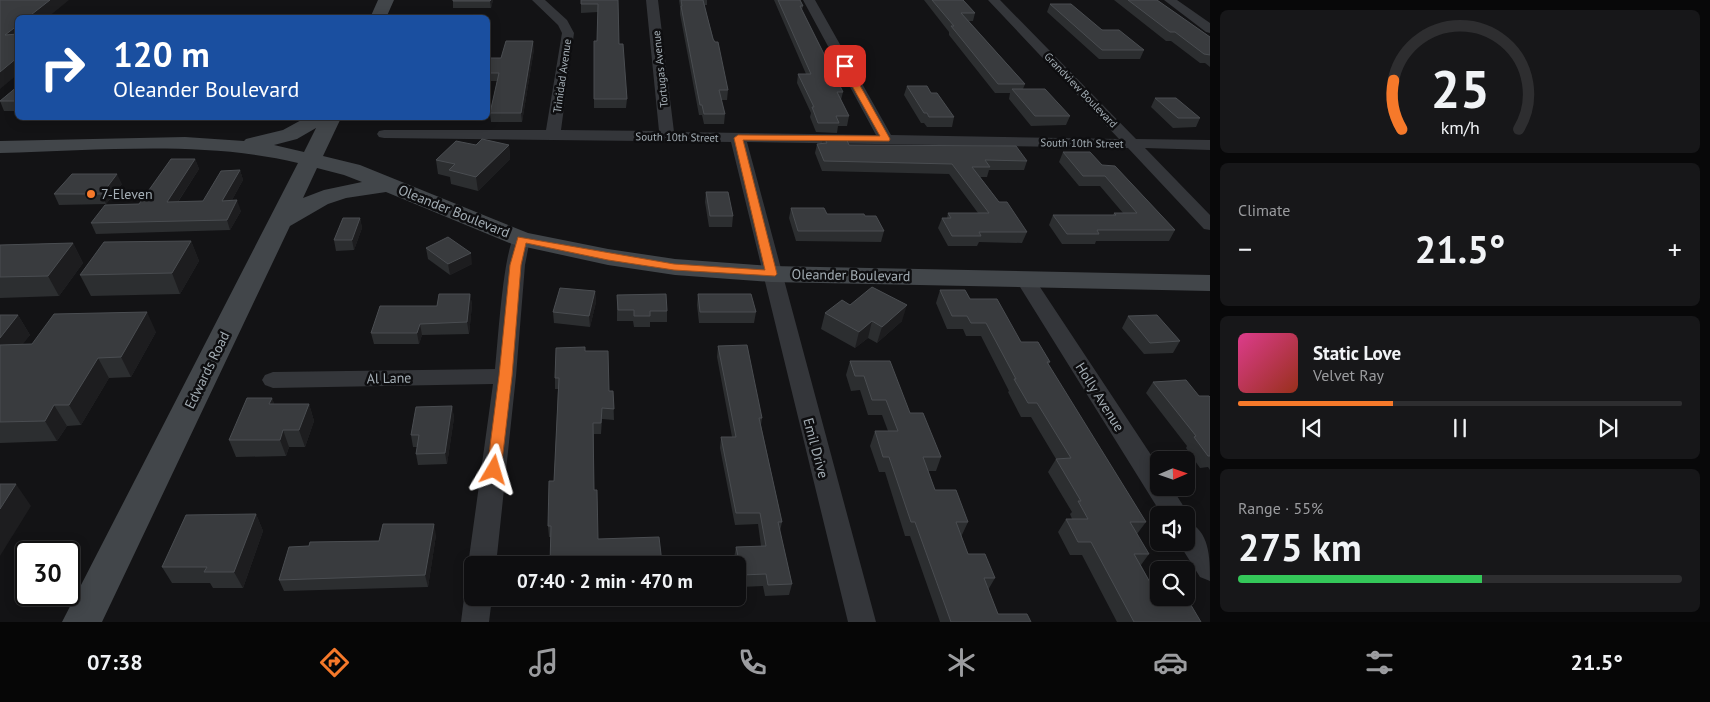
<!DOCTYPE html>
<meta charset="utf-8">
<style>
body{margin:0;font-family:"PT Sans",sans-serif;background:#171719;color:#f1f3f6;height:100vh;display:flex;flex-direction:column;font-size:19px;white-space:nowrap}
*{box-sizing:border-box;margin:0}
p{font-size:16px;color:#9b9c9f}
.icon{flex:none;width:28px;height:28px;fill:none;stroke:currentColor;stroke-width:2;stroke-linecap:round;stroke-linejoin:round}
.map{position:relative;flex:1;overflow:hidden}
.drawer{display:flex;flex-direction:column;gap:10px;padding:10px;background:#080809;width:500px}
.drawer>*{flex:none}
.guide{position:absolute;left:15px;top:15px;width:475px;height:105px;border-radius:8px;box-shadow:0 2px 12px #0003,0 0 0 1px #2e2e30;background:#1a4fa0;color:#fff;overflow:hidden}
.needle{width:32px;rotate:88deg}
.tools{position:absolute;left:1150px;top:451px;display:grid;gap:10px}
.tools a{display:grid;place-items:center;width:45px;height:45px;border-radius:8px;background:#0e0e10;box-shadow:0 2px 12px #0003,0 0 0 1px #2e2e30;font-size:25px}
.speed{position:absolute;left:15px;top:541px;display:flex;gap:10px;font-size:25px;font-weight:700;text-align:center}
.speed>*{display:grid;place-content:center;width:65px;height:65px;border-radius:50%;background:#0e0e10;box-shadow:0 2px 12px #0003,0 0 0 1px #2e2e30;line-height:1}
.speed .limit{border:2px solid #111;border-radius:8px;background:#fff;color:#111}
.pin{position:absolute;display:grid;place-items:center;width:42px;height:42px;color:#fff;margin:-21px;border-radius:10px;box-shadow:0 2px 8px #0006}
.me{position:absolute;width:55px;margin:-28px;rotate:7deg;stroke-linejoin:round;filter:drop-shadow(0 0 4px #0008)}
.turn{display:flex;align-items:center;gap:18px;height:105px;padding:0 15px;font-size:22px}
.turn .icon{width:65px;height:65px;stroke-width:2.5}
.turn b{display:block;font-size:35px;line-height:42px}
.big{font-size:38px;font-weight:700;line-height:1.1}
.drawer .tile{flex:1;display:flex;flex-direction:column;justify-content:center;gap:8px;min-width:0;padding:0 18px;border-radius:8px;background:#171719}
.drawer .dial{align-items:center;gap:0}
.dial svg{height:130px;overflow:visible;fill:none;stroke:#2e2e30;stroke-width:7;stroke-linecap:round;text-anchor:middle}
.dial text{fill:#f1f3f6;stroke:none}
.song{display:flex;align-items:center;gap:15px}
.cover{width:60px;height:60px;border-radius:8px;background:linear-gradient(135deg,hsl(330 70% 55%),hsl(10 70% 35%))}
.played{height:5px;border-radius:2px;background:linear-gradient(90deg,#f6792a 35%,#2e2e30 35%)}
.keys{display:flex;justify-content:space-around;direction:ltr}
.heat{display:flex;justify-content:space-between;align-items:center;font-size:28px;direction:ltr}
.charge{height:8px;border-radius:4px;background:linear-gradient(90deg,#34c759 55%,#2e2e30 0)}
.trip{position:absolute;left:464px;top:556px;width:282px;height:50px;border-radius:8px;background:#0e0e10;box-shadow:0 2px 12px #0003,0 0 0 1px #2e2e30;font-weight:700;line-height:50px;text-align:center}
.menu{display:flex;height:80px;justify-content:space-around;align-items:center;background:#060606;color:#9b9c9f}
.menu .icon{width:35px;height:35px}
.menu .selected{color:#f6792a}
.menu b{font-size:22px;color:#f1f3f6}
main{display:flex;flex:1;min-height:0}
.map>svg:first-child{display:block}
</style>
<main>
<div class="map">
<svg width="1210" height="622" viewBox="0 0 1210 622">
<rect width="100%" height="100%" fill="#131315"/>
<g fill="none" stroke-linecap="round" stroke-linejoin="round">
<path fill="#34363a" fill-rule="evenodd" d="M532 0H545L567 20 574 33 561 130 659 131 646 0H658L674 132 876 135 803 0H815L891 135 1119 139 988 0H1000L1136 139 1210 140V150L1145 148 1210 215V230L1204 229 1128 148 747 142 876 622H848L731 142 384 138 379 137 377 134 379 131 384 130H546L562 33 558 25Z
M1164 0H1177L1210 23V33L1206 32Z
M521 234 527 235 530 239 525 265 516 376 496 565H472V573L468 565 493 384 273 388 265 385 262 380 265 375 273 372 495 369C498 343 503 252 515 235Z
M1025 273 1032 275 1159 467V488H1172L1189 515 1186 520V515H1162L1015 279 1018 275Z
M1186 521C1210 530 1210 558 1210 581L1200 577 1178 542H1186Z
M472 587V598H492L489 622H461L464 598 468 589Z"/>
<path fill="#42464a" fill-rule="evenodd" d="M378 0H394L386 18H370Z
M305 118H341L323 156 360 165 528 233 608 249 675 259 771 266 1210 275V291L771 282 675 275 608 265 512 244 386 192 346 198 328 204 290 226 102 622H62L298 163C202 140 98 151 0 153V141L185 137 244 141 246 139 283 130ZM316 128 304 152 274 145 297 139ZM317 168 344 175 362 182 324 190 303 198Z"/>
</g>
<path fill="#2c2e30" d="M493 0 491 8H453V1Z
M581 0H618L619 44 627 99 626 108H594V41H597L598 12 581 13Z
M679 0H707V5H704L728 90 727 100H721L725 114 724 124H704L702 115H699L680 14V7Z
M774 0H800L803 6 802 10 843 92 841 100 849 116 847 126H838L837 133 816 132 810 117 811 113 797 83 798 74H806Z
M924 0H963L975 13 973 21H969L1025 84 1023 89 1070 116 1066 125 1031 126 1009 99 1010 93H995L949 35V32Z
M1114 0H1157L1210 37V67L1205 63H1200L1171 41H1166Z
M1050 4 1144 50 1140 59H1099L1047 12Z
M534 49 522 122H491L490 113 497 81H488V58H501Z
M18 86V111H4L0 101Z
M907 86 931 93 954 117 952 127H927L924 123H921L904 95Z
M1155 98 1200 118 1196 127 1173 128 1151 107Z
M823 136 849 145 1027 161 1024 170H989L987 177H980L999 202 1027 232 1022 243 979 242 977 246H948L938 228 942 218H947L948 213H978L949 174 822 171 815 153 817 144 822 143Z
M476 145H509L510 159 478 191 451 184 450 177 438 174 436 160Z
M1063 152 1102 165 1175 230 1169 241H1096L1095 244H1062L1049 225 1053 215H1113L1114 213H1123L1100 186H1079L1059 162Z
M195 159 199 169 178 202 203 201 240 170 243 180 232 200 241 211 230 230 96 234 91 223 139 204Z
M122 184 106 204 59 205 54 194Z
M706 192 733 216 732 227H709L705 202Z
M791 208 827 214 865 216 884 231 881 242 796 241 789 218Z
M360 218 362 228 354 250 336 251 334 240Z
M191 241 199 261 180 294 91 296 80 275Z
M73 243 83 263 59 296 0 298V245Z
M426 248 472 264 450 275 428 259Z
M940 290 970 299 1021 342 1050 362 1048 365 1146 522 1137 534 1149 554 1141 565 1160 600 1201 622H1117L1082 555H1070L1058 532 1066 519H1072L1070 514 1072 512 1048 472 1056 459 1031 417H1021L1008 392 1009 391 981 336H966L963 329H947L936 303Z
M595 291 596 302 590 327 554 323 553 312Z
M470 294 472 305 469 334 422 335 419 344H374L371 333Z
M698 294 756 312 754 323H699L697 305Z
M617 295 667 311V322H650V327H634L633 321H617Z
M850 305 902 321 877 343 868 338 855 348 821 329 825 313Z
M0 315H18L30 335 22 344H32L156 332 131 377 109 378 81 425 67 426 57 441 0 443Z
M1128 316 1180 341 1173 353 1144 354 1122 328Z
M718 346 762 418 761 425 782 522 780 531 792 584 789 595 765 596 763 586 740 587 738 575V565H736L734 558 736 547 761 546 758 524 735 525 720 448 721 437H732L717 357Z
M585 351 609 391H613L614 420 602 419 601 434H594V490L598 539 662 563 661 565H550L551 537H549L548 526 554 481 558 389H555V378Z
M850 361 910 413 941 457 936 471H928L935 490 968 522 961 537 968 554 995 578 988 590 998 614 1031 622H940L910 536H905L885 472H879L870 446 875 431H888L882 415H868L860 390 851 391 846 375Z
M1153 382 1199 396 1210 397V470L1208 467 1200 468 1186 448 1187 446 1146 393Z
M272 398 274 404H309L314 421 305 447H289L286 456 236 457 229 440Z
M452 406 454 418 447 464 418 465 416 454 417 447H413L411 435Z
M256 514 263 531 243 588H213L210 583H172L162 567Z
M436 535 428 587 284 591 279 580 309 546 379 541Z
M549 598H605L550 599Z"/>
<path fill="#1d1d1f" d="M50 0H69L47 18H27Z
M491 0H493L491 8 490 1Z
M18 25V41L5 35Z
M533 41 534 49 522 122 521 113Z
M18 57V74L0 89V72Z
M509 145 510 159 478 191 476 177Z
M195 159 199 169 171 212 167 202Z
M240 170 243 180 226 211 222 201Z
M117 174 122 184 106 204 102 194Z
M237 200 241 211 230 230 227 220Z
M360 218 362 228 354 250 352 240Z
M191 241 199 261 180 294 172 273Z
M73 243 83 263 59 296 48 276Z
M471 253 472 264 450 275 448 264Z
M595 291 596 302 590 327 589 316Z
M470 294 472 305 469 334 467 322Z
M907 305 902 321 877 343 882 327Z
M147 312 156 332 131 377 121 357Z
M18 315 30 335 7 365 0 354V338Z
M872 321 868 338 855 348 859 332Z
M420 324 422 335 419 344 417 333Z
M98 358 109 378 81 425 69 405Z
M272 398 278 414 269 404Z
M309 404 314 421 305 447 299 430Z
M54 405 67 426 57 441 45 421Z
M452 406 454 418 447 464 445 453Z
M283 430 289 447 286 456 280 440Z
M16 484 31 506 0 556V509Z
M256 514 263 531 243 588 234 572Z
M434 524 436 535 428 587 425 575Z"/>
<path fill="#393b3e" stroke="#4a4d51" d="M0 0H50L27 18H18V25L5 35 18 34V57L0 72Z
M453 0H491L490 1H453Z
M581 0H618L619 44H623L627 99H594V41H597L598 4H581Z
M681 0H703L713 39 715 42H718L728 90H719L725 114H704L702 105H700L681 6H682Z
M778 0H800L803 6H800L843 92H837L849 116H836L839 123H818L812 107H814L798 74H811Z
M932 0H963L975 13H961L1025 84H998L951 26H954Z
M1128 0H1157L1210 37V55L1204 54 1175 32H1170Z
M1050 4H1071L1102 30H1119L1144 50H1102Z
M506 41H533L521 113H490L499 73H488V58H501Z
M18 86V101H0Z
M907 86H927L931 93H937L954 117H929L927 113H924Z
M1012 89H1045L1070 116H1035Z
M1155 98H1176L1200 118H1178Z
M823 136H845L849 145 1016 146 1027 161 985 160 990 167H972L999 202H1007L1027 232H979L981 236H952L942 218H951L948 213H989L952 164 824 161 817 144 827 143Z
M482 139 509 145 476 177 449 170 455 164 436 160 456 141 476 145Z
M1063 152H1090L1102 165 1115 166 1175 230H1097L1099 234H1067L1053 215H1116L1114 213H1137L1105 176H1083Z
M171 159H195L167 202 203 201 221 171 240 170 222 201 237 200 227 220 91 223 105 205 139 204Z
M72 174H117L102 194H54Z
M706 192H728L733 216H710Z
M791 208H824L827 214H864L865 216H876L884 231H798Z
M343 218H360L352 240H334Z
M448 237 471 253 448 264 426 248Z
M191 241 172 273 80 275 104 242Z
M73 243 48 276 0 277V245Z
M872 287 907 305 882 327 872 321 859 332 825 313 842 300 850 305Z
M560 288 595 291 589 316 553 312Z
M940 290H965L970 299H997L1021 342H1038L1050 362H1047L1146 522H1130L1149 554H1134L1160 600H1188L1201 622H1134L1091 542H1078L1066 519H1088L1078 501H1081L1056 459 1071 458 1037 403H1028L1014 379H1016L986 323H971L967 316H952Z
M439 294H470L467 322 420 324 417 333H371L380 306H437Z
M666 294 667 311H650V316H634V310H618L617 295Z
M698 294H751L756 312H700Z
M147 312 121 357 98 358 69 405H54L45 421 0 422V345L32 344 54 314Z
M0 315H18L0 338Z
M1157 315 1180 341 1150 343 1128 316Z
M747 345 762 418H759L782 522H778L792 584 768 585 766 574 742 575 736 547 766 546 760 513H736L721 437H736L718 346Z
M585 347V351H608L609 391H613L614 409 602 408 601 423H593L594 490H597L598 539 659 537 662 563H637L636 556H604L605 565H550L551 526H548L549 481H554L559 378H555L556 348Z
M850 361H890L910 413H923L941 457H923L935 490H956L968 522H956L968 554H985L995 578H984L998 614H1027L1031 622H951L915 522H911L889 457H883L875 431H898L886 400H872L864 376H855Z
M1186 380 1199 396H1209L1210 397V456H1208L1194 437 1196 436 1153 382Z
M247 398H272L269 404H309L299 430H283L280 440H229Z
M452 406 445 453 416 454 419 435H411L416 407Z
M0 484H16L0 509Z
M256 514 234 572H204L207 567H162L186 515Z
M383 524H434L425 575 279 580 289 547 309 546 310 542 379 541Z"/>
<path fill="#f6792a" stroke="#a04f1b" d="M845 63 849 66 890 139 889 141 743 140 777 274 775 276 674 270 608 260 526 243 521 265 512 376 501 470 499 474 494 476 489 474 487 470 499 376 510 265 518 237 674 264 765 270 734 138 738 135 880 136 841 66Z"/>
<circle fill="#f6792a" stroke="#0e0e10" stroke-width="2" cx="91" cy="194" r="5"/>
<g text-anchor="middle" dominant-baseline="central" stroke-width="5" stroke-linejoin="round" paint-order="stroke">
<g font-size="11" fill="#a4aeb5" stroke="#0e0e10">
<text transform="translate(660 69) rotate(-96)">Tortugas Avenue</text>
<text transform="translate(562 76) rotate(-82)">Trinidad Avenue</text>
<text transform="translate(1081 90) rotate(46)">Grandview Boulevard</text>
<text transform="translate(677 137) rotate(1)">South 10th Street</text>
<text transform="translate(1082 143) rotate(1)">South 10th Street</text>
</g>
<g font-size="14" fill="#a4aeb5" stroke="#0e0e10" text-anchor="start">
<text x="101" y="194">7-Eleven</text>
</g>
<g font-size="14" fill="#a4aeb5" stroke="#0e0e10">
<text transform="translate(454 211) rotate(22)">Oleander Boulevard</text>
<text transform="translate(851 275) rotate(1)">Oleander Boulevard</text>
<text transform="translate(207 370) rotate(-64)">Edwards Road</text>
<text transform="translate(389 378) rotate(-1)">Al Lane</text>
<text transform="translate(1100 397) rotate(58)">Holly Avenue</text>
<text transform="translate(816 448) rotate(75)">Emil Drive</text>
</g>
</g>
</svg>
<div class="tools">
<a><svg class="needle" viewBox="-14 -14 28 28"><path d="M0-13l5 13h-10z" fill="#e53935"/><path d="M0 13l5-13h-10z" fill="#9b9c9f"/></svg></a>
<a><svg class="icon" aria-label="sound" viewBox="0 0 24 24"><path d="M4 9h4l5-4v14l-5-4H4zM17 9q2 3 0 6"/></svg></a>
<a><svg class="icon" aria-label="search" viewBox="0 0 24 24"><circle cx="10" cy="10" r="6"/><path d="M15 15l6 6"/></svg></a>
</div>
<div class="speed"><div class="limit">30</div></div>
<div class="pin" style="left:845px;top:66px;background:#d93025"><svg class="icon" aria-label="arrive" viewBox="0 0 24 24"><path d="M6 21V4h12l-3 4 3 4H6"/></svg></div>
<svg class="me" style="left:494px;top:470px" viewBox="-20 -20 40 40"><path d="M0-17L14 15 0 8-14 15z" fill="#f6792a" stroke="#fff" stroke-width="4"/></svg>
<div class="trip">07:40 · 2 min · 470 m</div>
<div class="guide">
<div class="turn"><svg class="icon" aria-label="right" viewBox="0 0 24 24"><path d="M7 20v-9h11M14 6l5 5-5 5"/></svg><div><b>120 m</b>Oleander Boulevard</div></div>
</div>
</div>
<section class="drawer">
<div class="tile dial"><svg viewBox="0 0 100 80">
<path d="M14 69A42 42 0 1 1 86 69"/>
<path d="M14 69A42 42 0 0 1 9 39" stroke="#f6792a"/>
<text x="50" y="56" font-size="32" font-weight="700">25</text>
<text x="50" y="72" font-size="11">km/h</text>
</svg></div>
<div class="tile"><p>Climate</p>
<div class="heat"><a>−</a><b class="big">21.5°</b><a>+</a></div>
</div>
<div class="tile">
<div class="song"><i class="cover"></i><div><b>Static Love</b><p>Velvet Ray</p></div></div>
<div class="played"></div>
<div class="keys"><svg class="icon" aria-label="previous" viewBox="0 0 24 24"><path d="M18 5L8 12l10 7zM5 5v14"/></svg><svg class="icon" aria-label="pause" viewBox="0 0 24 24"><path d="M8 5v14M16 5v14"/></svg><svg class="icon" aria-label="next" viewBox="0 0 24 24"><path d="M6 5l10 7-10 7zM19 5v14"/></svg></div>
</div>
<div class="tile"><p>Range · 55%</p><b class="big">275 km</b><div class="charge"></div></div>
</section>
</main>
<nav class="menu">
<b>07:38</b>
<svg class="icon selected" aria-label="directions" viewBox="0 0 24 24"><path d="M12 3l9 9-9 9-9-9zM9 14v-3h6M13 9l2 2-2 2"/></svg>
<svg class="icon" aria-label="music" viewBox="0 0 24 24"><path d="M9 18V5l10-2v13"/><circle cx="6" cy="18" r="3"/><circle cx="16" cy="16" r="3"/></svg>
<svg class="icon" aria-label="phone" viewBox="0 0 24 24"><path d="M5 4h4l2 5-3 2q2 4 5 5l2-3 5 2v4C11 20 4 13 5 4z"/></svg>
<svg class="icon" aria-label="climate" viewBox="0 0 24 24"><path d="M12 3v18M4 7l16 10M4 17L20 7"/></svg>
<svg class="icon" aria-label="car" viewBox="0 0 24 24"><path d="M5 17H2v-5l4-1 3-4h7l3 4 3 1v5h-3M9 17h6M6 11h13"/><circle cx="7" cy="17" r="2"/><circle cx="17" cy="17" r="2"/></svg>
<svg class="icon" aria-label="filters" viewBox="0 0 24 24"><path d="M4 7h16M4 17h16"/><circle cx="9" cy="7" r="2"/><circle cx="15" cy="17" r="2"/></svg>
<b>21.5°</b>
</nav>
